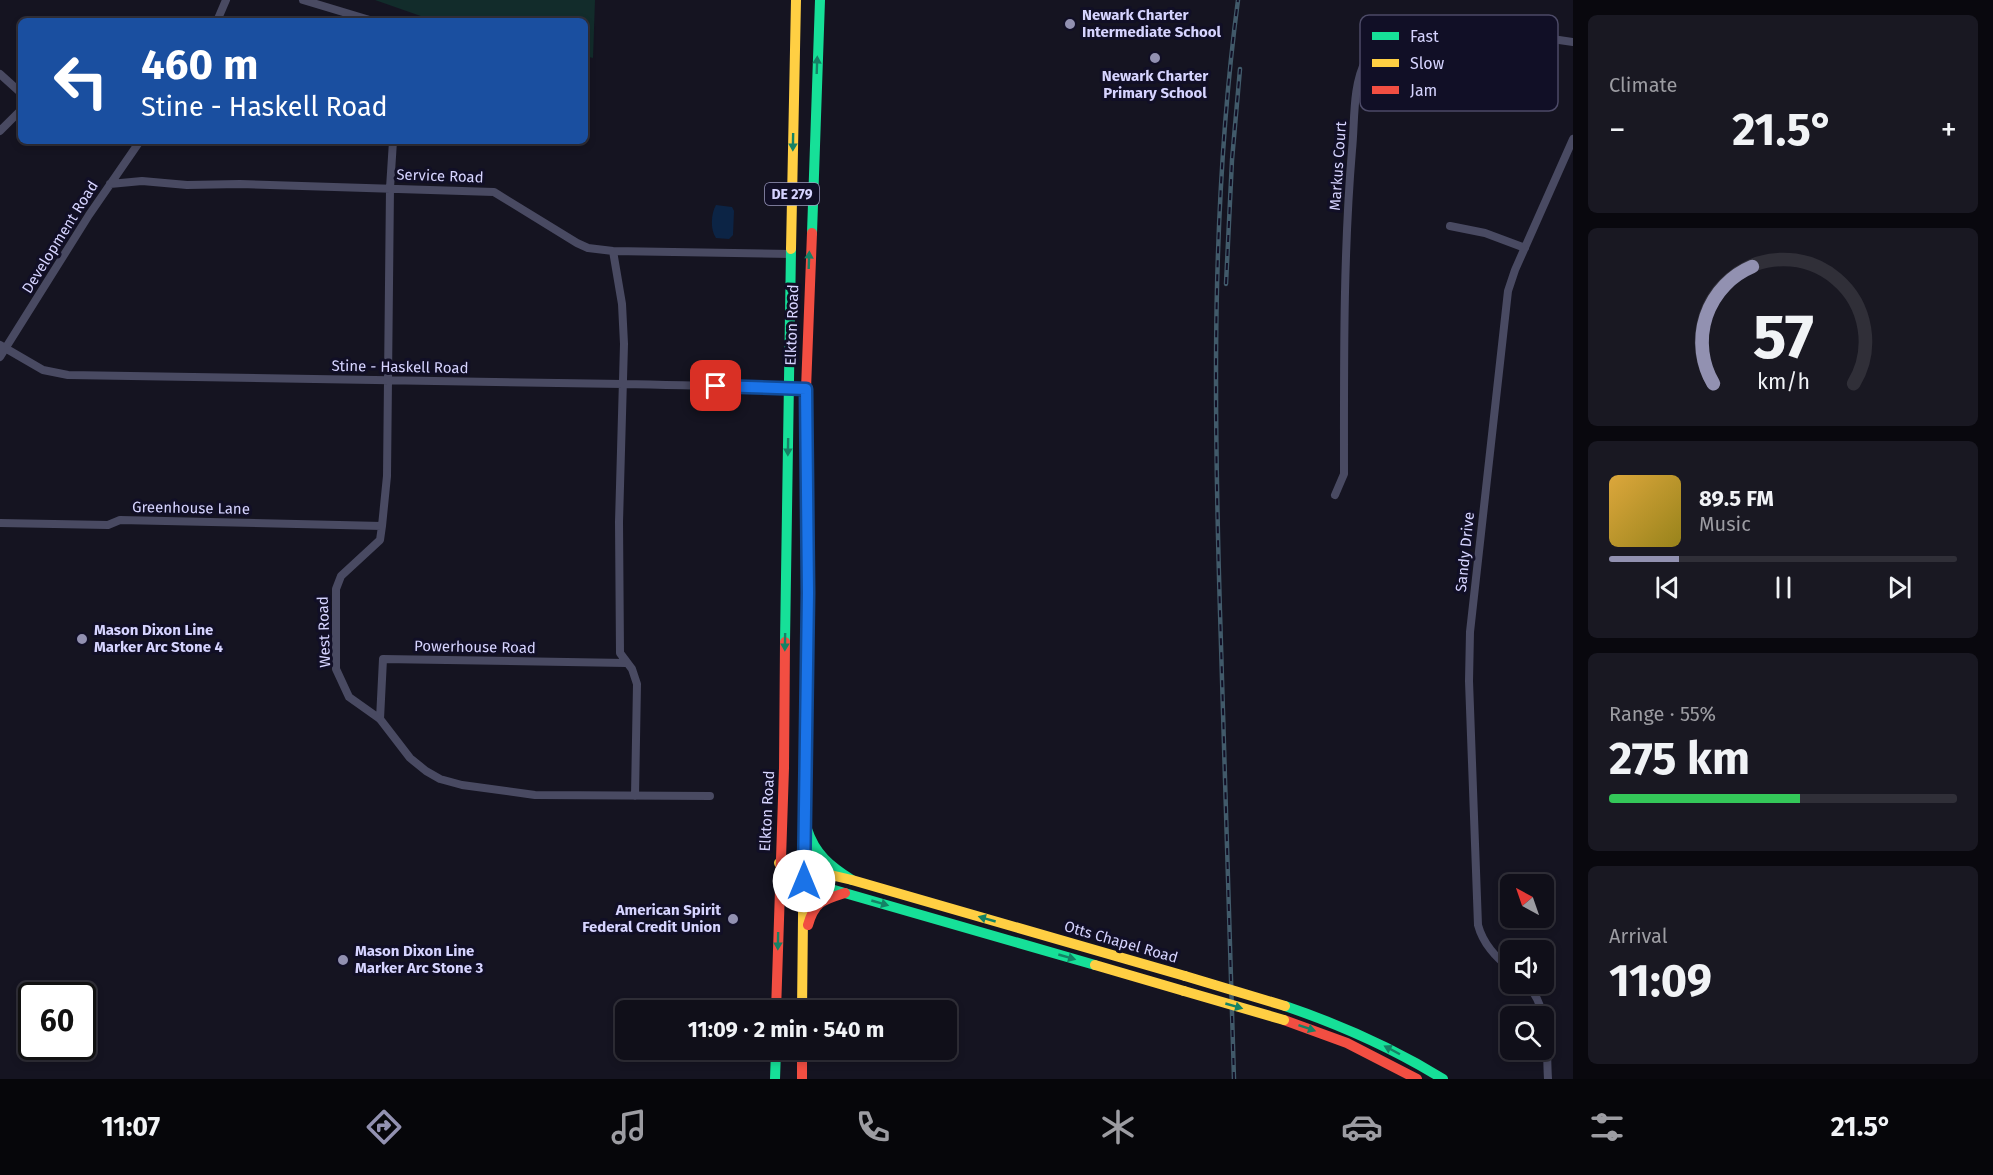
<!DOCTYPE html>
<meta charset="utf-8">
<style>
body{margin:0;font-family:"Fira Sans",sans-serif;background:#191822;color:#f1f3f6;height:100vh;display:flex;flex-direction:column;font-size:22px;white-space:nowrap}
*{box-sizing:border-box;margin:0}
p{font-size:20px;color:#9c9ca2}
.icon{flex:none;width:33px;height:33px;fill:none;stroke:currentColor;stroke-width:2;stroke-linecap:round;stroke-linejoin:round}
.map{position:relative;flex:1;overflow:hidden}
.details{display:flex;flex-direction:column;gap:15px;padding:15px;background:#09080e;width:420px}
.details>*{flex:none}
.hud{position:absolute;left:18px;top:18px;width:570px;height:126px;border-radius:9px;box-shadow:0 3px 9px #0003,0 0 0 2px #302f38;background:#1a4fa0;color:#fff;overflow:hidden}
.needle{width:39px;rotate:320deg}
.tools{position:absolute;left:1500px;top:874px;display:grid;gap:12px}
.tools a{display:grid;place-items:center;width:54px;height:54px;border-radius:9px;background:#100f19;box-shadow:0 3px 9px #0003,0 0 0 2px #302f38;font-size:30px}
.speed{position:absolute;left:18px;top:982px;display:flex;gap:12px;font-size:30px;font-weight:700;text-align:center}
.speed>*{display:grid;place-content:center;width:78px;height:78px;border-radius:50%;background:#100f19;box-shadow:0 3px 9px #0003,0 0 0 2px #302f38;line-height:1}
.speed .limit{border:3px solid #111;border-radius:9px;background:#fff;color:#111}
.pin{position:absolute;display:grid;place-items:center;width:51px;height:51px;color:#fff;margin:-26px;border-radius:12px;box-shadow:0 3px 9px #0006}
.me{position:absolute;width:66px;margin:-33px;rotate:0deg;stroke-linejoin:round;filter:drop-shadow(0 0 4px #0008)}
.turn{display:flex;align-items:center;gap:21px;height:126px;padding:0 24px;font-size:27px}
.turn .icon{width:78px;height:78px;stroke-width:2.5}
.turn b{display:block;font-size:42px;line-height:51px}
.big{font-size:45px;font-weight:700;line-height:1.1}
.details .widget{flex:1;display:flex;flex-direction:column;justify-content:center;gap:9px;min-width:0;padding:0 21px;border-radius:9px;background:#191822}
.details .dial{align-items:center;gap:0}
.dial svg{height:156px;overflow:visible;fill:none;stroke:#302f38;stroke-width:7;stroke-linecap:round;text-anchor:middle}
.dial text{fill:#f1f3f6;stroke:none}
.song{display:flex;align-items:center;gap:18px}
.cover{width:72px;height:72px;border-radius:9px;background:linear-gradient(135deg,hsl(40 70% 55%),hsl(50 70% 35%))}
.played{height:6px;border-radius:3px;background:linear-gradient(90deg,#9291b1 20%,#302f38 20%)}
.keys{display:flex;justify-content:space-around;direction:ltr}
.heat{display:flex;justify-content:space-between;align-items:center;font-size:33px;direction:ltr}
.charge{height:9px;border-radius:4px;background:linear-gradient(90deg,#34c759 55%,#302f38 0)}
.trip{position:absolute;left:615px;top:1000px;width:342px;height:60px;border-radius:9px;background:#100f19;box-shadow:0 3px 9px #0003,0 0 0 2px #302f38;font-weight:700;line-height:60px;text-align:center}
.tab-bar{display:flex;height:96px;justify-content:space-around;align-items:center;background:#06060a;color:#9c9ca2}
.tab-bar .icon{width:42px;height:42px}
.tab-bar .on{color:#9291b1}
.tab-bar b{font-size:27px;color:#f1f3f6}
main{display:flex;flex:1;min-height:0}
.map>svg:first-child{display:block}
</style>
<main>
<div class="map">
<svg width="1573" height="1079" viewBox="0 0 1573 1079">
<rect width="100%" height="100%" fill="#151421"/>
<path fill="#122c2b" d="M375 0H595L593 58 585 56V21H435Z"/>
<path fill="#0c2445" d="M716 205 732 207 734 211 733 235 729 239 716 238C710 230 711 213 716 205Z"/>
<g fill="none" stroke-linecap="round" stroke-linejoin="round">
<path stroke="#494a62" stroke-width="8" d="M303 0 373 21
M217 21 226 0
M0 74 21 93
M0 131 21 110
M393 141 390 188 387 476 382 526 380 540 341 576 336 589V669L349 697 380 719 410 758 426 771 440 779 462 785 535 795 710 796
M110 184 142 181 187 185 240 184 494 192 577 243 588 248 613 251 791 254
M1450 226 1485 233 1525 248
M613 251 622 304 624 344 619 522 620 653 632 669 637 684 635 796
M0 345 43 370 68 375 623 384C684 385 744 387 806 389
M0 357 89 215 140 141
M1335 495 1344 474C1344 366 1343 258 1352 150 1355 122 1352 86 1366 60 1381 32 1413 21 1443 23L1573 42
M0 523 108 525 120 520 382 526
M380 719 383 659 626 663
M1510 969C1496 957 1483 944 1478 925L1469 681 1470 632 1508 291 1515 270 1573 139
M1527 984C1550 1009 1546 1047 1548 1079"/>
<path stroke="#16e098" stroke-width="10" d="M812 233 820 0
M785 642 791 249
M807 829C815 854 830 866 852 880
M779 877 803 881 1095 965
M1285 1006C1341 1025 1393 1048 1443 1079
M775 1079 776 1050"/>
<path stroke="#ffcf43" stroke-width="10" d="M791 249 796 0
M779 863 852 880 1185 976
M1095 965 1184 991
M802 1011 807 539"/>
<path stroke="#f24e42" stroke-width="10" d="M807 539 806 389 812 233
M808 925C815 901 823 900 845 893
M776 1011 784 768 785 642
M1284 1020 1347 1043 1417 1079
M802 1050V1079"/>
<defs>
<path id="rail" d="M1226 284 1232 160 1240 69
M1234 1079C1229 923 1225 768 1220 612 1214 408 1211 203 1238 0"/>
</defs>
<use href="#rail" stroke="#415a6a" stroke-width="4.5"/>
<use href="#rail" stroke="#110f26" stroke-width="2" stroke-dasharray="7" stroke-linecap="butt"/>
<path stroke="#ffcf43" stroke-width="10" d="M1185 976 1285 1006
M1184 991 1284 1020"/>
</g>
<defs><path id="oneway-solid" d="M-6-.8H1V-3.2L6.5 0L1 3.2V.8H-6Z" transform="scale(1.5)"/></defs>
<g fill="#148265">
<use href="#oneway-solid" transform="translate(817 65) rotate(-88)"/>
<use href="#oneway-solid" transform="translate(793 142) rotate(91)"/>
<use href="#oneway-solid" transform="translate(809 260) rotate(-88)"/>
<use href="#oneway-solid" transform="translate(788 447) rotate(91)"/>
<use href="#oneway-solid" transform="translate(785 642) rotate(91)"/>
<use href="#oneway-solid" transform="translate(880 903) rotate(16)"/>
<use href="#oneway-solid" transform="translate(987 919) rotate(-164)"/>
<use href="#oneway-solid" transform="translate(778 941) rotate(91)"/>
<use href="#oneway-solid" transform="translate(1067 957) rotate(16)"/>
<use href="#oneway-solid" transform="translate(1234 1006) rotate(16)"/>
<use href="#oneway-solid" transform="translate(1307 1028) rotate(19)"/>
<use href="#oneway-solid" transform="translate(1392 1050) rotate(-152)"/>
</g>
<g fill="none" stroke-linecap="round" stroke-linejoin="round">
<defs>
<path id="route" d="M716 386 806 389 808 593 804 881"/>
</defs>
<use href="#route" stroke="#114b97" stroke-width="15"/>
<use href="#route" stroke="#1a73e8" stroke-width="10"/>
</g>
<g fill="#9291b1" stroke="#110f26" stroke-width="2">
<circle cx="1070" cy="24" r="6"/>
<circle cx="1155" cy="58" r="6"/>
<circle cx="82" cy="639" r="6"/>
<circle cx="733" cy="919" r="6"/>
<circle cx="343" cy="960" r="6"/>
</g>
<g text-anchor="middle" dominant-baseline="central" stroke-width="6" stroke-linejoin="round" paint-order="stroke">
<rect fill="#110f26" stroke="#9b99be" stroke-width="1.5" x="765" y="183" width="54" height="22" rx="4.5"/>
<g font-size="14" font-weight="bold" fill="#d6d4ff">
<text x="792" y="194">DE 279</text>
</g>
<g font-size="15" font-weight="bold" fill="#d6d4ff" stroke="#110f26" text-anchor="start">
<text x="1082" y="15">Newark Charter<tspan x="1082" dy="17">Intermediate School</tspan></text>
<text x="1155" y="76" text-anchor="middle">Newark Charter<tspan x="1155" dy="17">Primary School</tspan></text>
<text x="94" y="630">Mason Dixon Line<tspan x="94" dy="17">Marker Arc Stone 4</tspan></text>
<text x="721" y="910" text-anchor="end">American Spirit<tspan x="721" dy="17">Federal Credit Union</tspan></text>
<text x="355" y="951">Mason Dixon Line<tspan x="355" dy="17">Marker Arc Stone 3</tspan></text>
</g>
<g font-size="15" fill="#d6d4ff" stroke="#110f26">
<text transform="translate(1338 166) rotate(-86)">Markus Court</text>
<text transform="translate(440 176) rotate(2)">Service Road</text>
<text transform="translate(60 237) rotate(-58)">Development Road</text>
<text transform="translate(792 325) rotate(-88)">Elkton Road</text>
<text transform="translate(400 367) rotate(1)">Stine - Haskell Road</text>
<text transform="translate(191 508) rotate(1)">Greenhouse Lane</text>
<text transform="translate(1465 552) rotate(-84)">Sandy Drive</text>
<text transform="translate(324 632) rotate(-92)">West Road</text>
<text transform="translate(475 647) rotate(1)">Powerhouse Road</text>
<text transform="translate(767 811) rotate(-87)">Elkton Road</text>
<text transform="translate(1121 942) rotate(16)">Otts Chapel Road</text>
</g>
</g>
<rect x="1360" y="15" width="198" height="96" rx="9" fill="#110f26" stroke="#4c4a67" stroke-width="1.5"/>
<rect x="1372" y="32" width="27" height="8" fill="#16e098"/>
<rect x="1372" y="59" width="27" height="8" fill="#ffcf43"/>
<rect x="1372" y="86" width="27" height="8" fill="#f24e42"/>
<g font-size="16" fill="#d6d4ff">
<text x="1410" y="42">Fast</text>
<text x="1410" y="69">Slow</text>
<text x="1410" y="96">Jam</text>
</g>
</svg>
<div class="tools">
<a><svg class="needle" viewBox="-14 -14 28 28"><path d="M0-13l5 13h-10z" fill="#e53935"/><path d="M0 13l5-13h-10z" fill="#9c9ca2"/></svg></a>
<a><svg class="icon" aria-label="sound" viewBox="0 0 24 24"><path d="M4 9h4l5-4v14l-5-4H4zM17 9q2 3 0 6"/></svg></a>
<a><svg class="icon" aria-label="search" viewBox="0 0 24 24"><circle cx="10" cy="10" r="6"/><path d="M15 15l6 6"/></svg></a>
</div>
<div class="speed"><div class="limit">60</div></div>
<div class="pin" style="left:716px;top:386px;background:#d93025"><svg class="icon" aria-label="arrive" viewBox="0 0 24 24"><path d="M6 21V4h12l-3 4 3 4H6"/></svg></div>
<svg class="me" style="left:804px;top:881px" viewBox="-20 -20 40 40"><circle r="19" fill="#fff"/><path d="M0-13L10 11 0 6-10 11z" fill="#1a73e8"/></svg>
<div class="trip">11:09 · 2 min · 540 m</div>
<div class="hud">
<div class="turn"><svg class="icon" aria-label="left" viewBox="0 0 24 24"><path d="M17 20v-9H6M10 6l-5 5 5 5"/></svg><div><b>460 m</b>Stine - Haskell Road</div></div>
</div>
</div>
<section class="details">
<div class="widget"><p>Climate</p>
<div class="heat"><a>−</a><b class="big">21.5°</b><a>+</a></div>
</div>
<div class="widget dial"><svg viewBox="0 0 100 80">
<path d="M14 69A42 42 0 1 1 86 69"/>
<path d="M14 69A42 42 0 0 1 34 9" stroke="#9291b1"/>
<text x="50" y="56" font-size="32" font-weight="700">57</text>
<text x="50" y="72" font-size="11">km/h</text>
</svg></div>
<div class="widget">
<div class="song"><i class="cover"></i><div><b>89.5 FM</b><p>Music</p></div></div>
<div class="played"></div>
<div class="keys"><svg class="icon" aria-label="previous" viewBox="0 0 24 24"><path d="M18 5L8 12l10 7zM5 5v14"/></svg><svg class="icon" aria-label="pause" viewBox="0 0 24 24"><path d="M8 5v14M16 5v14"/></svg><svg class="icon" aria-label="next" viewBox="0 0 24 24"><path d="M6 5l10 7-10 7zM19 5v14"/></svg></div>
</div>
<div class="widget"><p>Range · 55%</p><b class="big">275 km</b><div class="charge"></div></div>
<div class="widget"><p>Arrival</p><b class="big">11:09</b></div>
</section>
</main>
<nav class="tab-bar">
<b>11:07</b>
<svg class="icon on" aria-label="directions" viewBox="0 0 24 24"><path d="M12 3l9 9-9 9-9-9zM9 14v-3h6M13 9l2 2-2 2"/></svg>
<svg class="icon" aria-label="music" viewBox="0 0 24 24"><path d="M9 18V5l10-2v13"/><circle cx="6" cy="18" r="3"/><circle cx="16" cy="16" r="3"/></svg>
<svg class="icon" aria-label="phone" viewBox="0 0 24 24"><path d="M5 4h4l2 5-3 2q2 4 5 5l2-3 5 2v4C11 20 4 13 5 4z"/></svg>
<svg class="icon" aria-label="climate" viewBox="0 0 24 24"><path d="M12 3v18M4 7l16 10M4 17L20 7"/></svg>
<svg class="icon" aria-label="car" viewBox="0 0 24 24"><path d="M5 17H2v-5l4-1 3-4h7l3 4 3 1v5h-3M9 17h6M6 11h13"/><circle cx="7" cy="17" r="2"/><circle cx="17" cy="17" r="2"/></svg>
<svg class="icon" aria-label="filters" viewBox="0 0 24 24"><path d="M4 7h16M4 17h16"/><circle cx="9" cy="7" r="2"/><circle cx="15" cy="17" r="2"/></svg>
<b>21.5°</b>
</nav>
